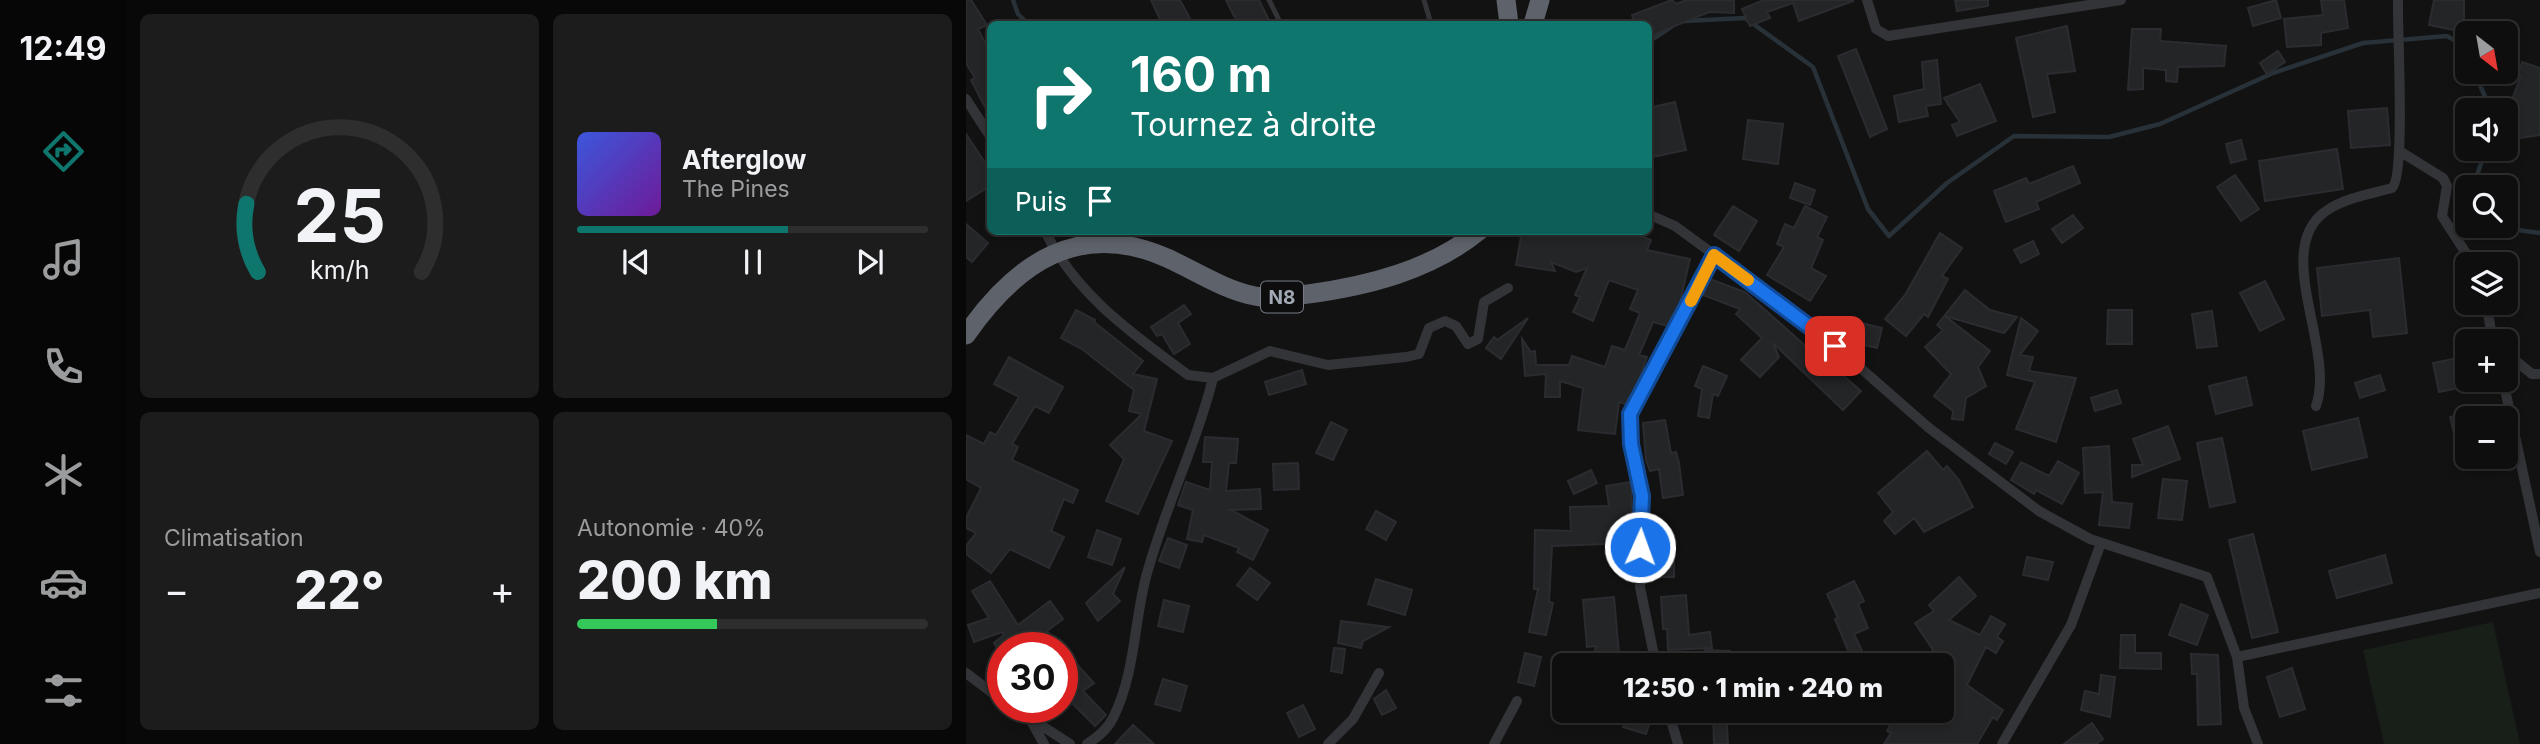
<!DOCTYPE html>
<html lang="fr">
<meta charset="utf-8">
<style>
body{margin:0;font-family:Inter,sans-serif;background:#1c1c1c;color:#f1f3f6;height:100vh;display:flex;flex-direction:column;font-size:26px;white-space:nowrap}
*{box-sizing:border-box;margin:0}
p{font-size:23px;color:#9b9c9e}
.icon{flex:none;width:38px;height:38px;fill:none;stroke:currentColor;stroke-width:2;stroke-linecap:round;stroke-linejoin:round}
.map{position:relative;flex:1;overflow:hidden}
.details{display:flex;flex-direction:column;gap:14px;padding:14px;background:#080808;width:840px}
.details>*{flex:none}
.guide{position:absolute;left:21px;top:21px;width:665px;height:214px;border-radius:10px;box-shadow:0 4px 10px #0003,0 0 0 2px #2e2e2e;background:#0f766e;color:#fff;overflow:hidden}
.needle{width:46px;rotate:149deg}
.controls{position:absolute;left:1489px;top:21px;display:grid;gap:14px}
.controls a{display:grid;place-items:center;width:63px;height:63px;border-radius:10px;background:#0e0e0e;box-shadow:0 4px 10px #0003,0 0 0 2px #2e2e2e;font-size:35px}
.speed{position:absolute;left:21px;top:632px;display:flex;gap:14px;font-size:35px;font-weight:700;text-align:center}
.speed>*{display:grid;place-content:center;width:91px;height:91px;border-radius:50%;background:#0e0e0e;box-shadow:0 4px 10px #0003,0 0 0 2px #2e2e2e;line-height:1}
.speed .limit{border:10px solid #d22;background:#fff;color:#111}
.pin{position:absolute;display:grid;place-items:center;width:60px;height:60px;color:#fff;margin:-30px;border-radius:14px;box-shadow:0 4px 10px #0006}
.me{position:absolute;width:77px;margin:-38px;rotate:2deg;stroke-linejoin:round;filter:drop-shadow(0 0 5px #0008)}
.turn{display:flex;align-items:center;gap:24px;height:147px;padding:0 28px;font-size:32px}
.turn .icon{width:91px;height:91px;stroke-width:2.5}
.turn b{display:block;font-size:49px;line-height:60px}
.then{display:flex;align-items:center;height:66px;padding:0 28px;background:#0003;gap:14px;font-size:26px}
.big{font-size:52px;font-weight:800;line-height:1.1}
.details .widget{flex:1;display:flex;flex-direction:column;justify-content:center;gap:10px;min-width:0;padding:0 24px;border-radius:10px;background:#1c1c1c}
.details .dial{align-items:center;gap:0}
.dial svg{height:182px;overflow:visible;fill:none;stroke:#2e2e2e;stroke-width:7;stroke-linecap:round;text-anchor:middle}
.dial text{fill:#f1f3f6;stroke:none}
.song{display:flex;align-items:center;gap:21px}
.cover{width:84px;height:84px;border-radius:10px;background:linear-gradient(135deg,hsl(230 70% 55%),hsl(280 70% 35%))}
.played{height:7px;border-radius:4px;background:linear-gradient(90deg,#0f766e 60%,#2e2e2e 60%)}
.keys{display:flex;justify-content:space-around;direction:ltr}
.heat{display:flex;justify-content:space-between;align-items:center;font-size:38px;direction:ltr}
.charge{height:10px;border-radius:5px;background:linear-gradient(90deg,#34c759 40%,#2e2e2e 0)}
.details .tiles{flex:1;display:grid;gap:14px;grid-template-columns:repeat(2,1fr)}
.trip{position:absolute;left:586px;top:653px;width:402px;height:70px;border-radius:10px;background:#0e0e0e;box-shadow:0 4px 10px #0003,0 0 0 2px #2e2e2e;font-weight:800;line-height:70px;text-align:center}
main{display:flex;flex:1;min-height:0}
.dock{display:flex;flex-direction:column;width:126px;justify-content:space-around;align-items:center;background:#060606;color:#9b9c9e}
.dock .icon{width:49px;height:49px}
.dock .active{color:#0f766e}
.dock b{font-size:32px;color:#f1f3f6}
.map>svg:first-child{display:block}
</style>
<main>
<nav class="dock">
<b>12:49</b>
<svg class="icon active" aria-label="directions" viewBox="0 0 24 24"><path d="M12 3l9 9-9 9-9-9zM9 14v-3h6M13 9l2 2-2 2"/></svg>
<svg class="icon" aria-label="music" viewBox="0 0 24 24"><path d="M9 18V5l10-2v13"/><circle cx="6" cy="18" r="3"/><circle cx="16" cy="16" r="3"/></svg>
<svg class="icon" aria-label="phone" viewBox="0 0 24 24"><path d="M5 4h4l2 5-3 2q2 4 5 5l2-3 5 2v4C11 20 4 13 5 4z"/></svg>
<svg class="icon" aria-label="climate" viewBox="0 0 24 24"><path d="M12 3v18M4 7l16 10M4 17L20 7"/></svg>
<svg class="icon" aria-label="car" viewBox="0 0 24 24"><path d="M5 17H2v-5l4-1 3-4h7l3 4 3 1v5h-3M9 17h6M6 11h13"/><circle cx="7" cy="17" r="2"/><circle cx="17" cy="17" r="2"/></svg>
<svg class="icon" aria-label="filters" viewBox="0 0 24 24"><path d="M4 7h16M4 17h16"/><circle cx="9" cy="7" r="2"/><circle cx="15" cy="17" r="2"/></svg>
</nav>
<section class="details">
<div class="tiles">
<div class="widget dial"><svg viewBox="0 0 100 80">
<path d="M14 69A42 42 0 1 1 86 69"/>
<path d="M14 69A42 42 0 0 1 9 39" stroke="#0f766e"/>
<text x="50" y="56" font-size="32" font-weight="700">25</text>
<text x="50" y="72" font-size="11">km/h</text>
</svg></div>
<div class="widget">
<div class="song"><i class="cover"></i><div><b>Afterglow</b><p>The Pines</p></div></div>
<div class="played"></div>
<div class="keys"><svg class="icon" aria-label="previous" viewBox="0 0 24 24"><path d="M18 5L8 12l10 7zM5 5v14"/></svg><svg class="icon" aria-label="pause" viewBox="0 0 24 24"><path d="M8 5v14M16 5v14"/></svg><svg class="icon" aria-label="next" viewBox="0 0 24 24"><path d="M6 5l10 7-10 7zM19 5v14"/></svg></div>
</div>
<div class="widget"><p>Climatisation</p>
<div class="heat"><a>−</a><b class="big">22°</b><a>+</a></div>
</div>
<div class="widget"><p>Autonomie · 40%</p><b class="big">200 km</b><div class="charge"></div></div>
</div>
</section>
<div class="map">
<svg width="1574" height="744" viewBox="0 0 1574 744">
<rect width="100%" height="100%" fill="#121213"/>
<path fill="#181e18" d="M1527 622 1554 744H1418L1397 650Z"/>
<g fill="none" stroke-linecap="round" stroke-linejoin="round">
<path stroke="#273137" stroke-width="4.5" d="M47 0 52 14 62 24
M719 21 779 18 847 67 902 209 923 236 981 183 1048 136 1143 137 1194 124 1307 73 1397 43 1481 36 1497 45 1502 56
M682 42 705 27
M1508 72 1525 110
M1507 187 1520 149
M1502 202V203
M1540 223 1552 230 1574 233"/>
</g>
<path fill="#242527" stroke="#2b2c2f" stroke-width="2" d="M0 0H5L21 25 12 29 24 52V117L5 80 9 78 0 63Z
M185 0H214L227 24H196Z
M260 0H293L305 24H272Z
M706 0 710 4 720 0H768V13L743 12 682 37V24H669L666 15Z
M798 0H887V1L833 21 827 3 801 12 804 18 784 26 776 9Z
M989 0H1022V6L991 11Z
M1310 0 1315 18 1287 26 1282 8Z
M1355 0H1378L1382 28 1355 33V45L1321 47 1318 19 1357 15Z
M1468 0H1498V21L1530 31V33H1502L1463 25Z
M1101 26 1109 71 1081 74 1089 112 1067 117 1050 38Z
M1166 29H1195L1194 41 1260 46 1258 66 1212 67 1211 82 1200 81V70L1177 68V89L1162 90Z
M890 49 921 129 904 137 872 56Z
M1312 51 1319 62 1301 74 1294 63Z
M971 60 975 104 960 106 962 116 933 122 928 96 958 89 956 62Z
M1556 62 1574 68V135L1540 140V115L1555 76 1552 75Z
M1014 84 1030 121 991 136 986 125 994 122 978 98Z
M709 102 720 150 682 158V108Z
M1421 108 1424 145 1385 148 1382 111Z
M782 120 817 124 812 164 777 159Z
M0 134 24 170V186L0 201Z
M1275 140 1280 159 1265 163 1260 144Z
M1371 149 1377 189 1299 201 1293 161Z
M1107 166 1114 183 1070 202 1073 209 1040 222 1028 191 1060 178 1063 184Z
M1269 175 1293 209 1275 221 1251 187Z
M829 183 849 190 844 205 824 198Z
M767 206 791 221 773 251 748 235Z
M839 206 861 217 851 237 857 240 845 268 860 276 844 301 801 275 818 247 811 244 819 224 828 228Z
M1107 215 1117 228 1096 243 1086 229Z
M0 224 22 243 6 262 0 257Z
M556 231 597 234 598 231H654L666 236 667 233 685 240 681 250 724 259 714 302 702 326 687 322 673 355 681 357 673 379 660 404 653 402 649 434 612 430 617 388 594 381V397H579L580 374 559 376 556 339 565 352 569 351 570 365H603L606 356 639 367 646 346 659 350 674 313 664 309 672 290 643 280 627 321 607 312 614 297 609 295 621 268 610 272 585 262 589 271 550 265Z
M974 233 996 248 976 276 982 279 962 317 958 314 940 336 919 319 939 295Z
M1067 241 1073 254 1055 263 1048 250Z
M1433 258 1441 333 1407 337 1404 310 1356 316 1351 268Z
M744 279 779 292 852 357 854 355 895 391 877 410 807 343 813 357 794 377 775 360 796 338 770 314 774 309 737 295Z
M1299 281 1318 319 1294 331 1274 293Z
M999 290 1024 310 1051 317 1038 333 979 316 1024 351 1012 367 1020 386 1000 398 997 420 986 419 987 411 968 396 985 374 959 347 977 330 971 325Z
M218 305 225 314 212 323 224 344 208 354 196 334 191 336 185 327Z
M110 310 129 320 128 322 177 361 167 374 191 379 178 431 206 441 172 514 140 501 158 459 144 445 176 414 163 411 168 390 116 349 95 338Z
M1142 310H1166V344H1141Z
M1246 311 1251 346 1231 348 1226 314Z
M562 318 535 359 520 348 528 337 531 340Z
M1055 318 1072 331 1054 355 1067 357 1063 371 1110 378 1090 442 1050 429 1069 382 1041 375Z
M891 322 916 328 911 348 886 342Z
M1502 356V386L1473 392 1467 363Z
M43 357 97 387 83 413 69 406 46 444 52 447 46 460 112 490 107 503 98 499 85 531 98 537 83 568 44 549 25 573 0 554V546L10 533 0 528V518L15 488 0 479V435L18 444 24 432 30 435 53 397 28 384Z
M737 366 761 376 752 396 747 394 743 418 732 416 736 389 729 386Z
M336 370 340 384 303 395 299 382Z
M1414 375 1419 390 1394 398 1389 383Z
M1280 377 1286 405 1250 414 1243 386Z
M1151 390 1155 403 1129 411 1125 398Z
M1502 413V438L1490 441 1484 417Z
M1392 418 1401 457 1346 470 1337 431Z
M699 420 705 453 710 452 713 463 717 495 697 498 693 469 684 471 680 460 677 423Z
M365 422 381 430 367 460 350 453Z
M1202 426 1214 459 1166 477V465H1177L1167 439Z
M239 437 272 439 270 463H263L260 491 294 489 295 509 265 510 302 530 287 560 271 552 273 548 238 535 236 542 221 539 227 510 212 505 220 482 244 490 246 462H237Z
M1256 438 1269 502 1244 507 1231 443Z
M1029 443 1047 452 1040 464 1023 454Z
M1143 446 1146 502 1166 504 1163 528 1133 525 1137 492 1119 493 1117 448Z
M961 451 977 470 981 466 993 480 1007 507 958 532 948 518 929 534 918 521 927 512 912 493Z
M1092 461 1113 473 1096 504 1070 490 1068 494 1045 480 1055 462 1083 476Z
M332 463 333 489 308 490 307 464Z
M625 470 631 483 608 494 602 481Z
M1197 479 1221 481 1216 520 1192 518Z
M665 482 667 543 586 546 583 602 587 603 580 635 563 632 572 589H568L569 530 605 531 604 507 643 506 640 486Z
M410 511 430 522 420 540 400 529Z
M131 530 155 539 146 565 122 557Z
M1287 534 1312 632 1286 638 1263 540Z
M202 538 221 545 213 568 193 561Z
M691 548H708V577H691Z
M1419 555 1426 583 1371 598 1363 571Z
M1061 557 1087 562 1082 580 1057 575Z
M159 567 147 594 154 601 132 621 120 603Z
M284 568 304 583 291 600 271 585Z
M993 577 1010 596 983 620 1014 635 1025 616 1039 624 1031 637 1037 641 1030 653 1020 647 1001 685 1037 710 1031 720 1027 717 1011 744H918L925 733 921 731 924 725 922 724 930 710H958L976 722V665H956L967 650 949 623 968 611 963 605Z
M410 579 446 590 439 615 402 604Z
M24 581 52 625 84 601 97 619 81 631 95 648H76L64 631 31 648 28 643 38 635 36 632 8 642 2 625 23 618 6 591Z
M888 581 898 601 892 604 902 628 888 634 903 665H883L879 657 884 655 869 619 872 618 861 594Z
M720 595 723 635 744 632 746 648 702 650 701 629H697L695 597Z
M648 597 653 654 681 660 682 665H625L630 646 621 647 617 600Z
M198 600 223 606 217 632 192 626Z
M1215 604 1242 615 1231 645 1203 635Z
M375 621 423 627 397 641 395 648 372 643Z
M1155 635H1169V653H1195V669L1154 668Z
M96 648 128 683 117 691 140 715 129 726 96 693Z
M368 648 379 649 376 673 365 671Z
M739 650 764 651V665H738Z
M559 653 575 657 568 686 552 682Z
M1225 654 1252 655 1255 724 1232 725 1231 674H1226Z
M1326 668 1339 709 1314 717 1301 677Z
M1135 675 1149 677 1144 717 1115 710 1119 691 1133 694Z
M197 679 221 686 214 711 189 704Z
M420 690 430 708 416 715 408 699Z
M337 705 349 729 333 737 321 713Z
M598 710H628L622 724 589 711Z
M662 710 687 712 680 734 657 727Z
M747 710H760L762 744H748Z
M1126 723 1137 739 1130 744H1098Z
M167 725 188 744H149Z"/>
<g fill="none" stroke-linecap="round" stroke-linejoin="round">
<path stroke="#323438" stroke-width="5" d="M303 0 315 24
M458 0 465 24"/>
<path stroke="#323438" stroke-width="10" d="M901 0 910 29 922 36 1155 0
M0 99 24 136
M1435 152 1477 178 1481 186 1476 216 1507 264
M682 214 709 226 851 330 963 428 1073 511 1124 539 1241 577 1271 657 1574 593
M79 231C110 295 167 334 222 375L247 378 304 351 362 365 440 357 453 354 463 328 479 321 490 326 502 344 512 339 518 302 542 288
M1520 303 1527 341
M1540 353 1566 374H1574
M1537 380 1574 552
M1350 406C1370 349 1305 249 1360 211 1379 198 1404 194 1426 188 1440 176 1431 29 1432 0
M1271 657 1278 708 1292 744
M690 665 674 587 676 496 665 445 664 414 748 255
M0 673 37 701
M47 707 104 744
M702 710 712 744
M64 719 78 744
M121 744C132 737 141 730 147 718 169 675 168 622 180 577 198 509 230 446 247 378
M362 744 387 719 413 673
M528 744 551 701
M1036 744 1105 625 1135 543"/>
<path stroke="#5e626a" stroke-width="19" d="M540 0 543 24
M567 24 574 0
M0 335C50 263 113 219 201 258 230 271 258 290 289 296 305 300 325 296 342 294 402 286 465 270 513 231"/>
</g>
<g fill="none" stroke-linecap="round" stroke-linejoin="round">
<defs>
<path id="route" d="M674 547 676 496 665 444 664 414 748 255 869 346"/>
</defs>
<use href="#route" stroke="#114b97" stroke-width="18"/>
<use href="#route" stroke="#1a73e8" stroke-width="12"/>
<path stroke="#f59e0b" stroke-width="12" d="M725 301 748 255 782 280"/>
</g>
<g text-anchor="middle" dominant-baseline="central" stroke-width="7" stroke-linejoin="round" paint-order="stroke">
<rect fill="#0d0d0e" stroke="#757a83" stroke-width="2" x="295" y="281.5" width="42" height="31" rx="5"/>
<g font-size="19" font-weight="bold" fill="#a2a9b5">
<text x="316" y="297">N8</text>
</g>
</g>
</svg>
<div class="controls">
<a><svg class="needle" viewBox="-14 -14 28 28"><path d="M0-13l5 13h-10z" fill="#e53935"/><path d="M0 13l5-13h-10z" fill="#9b9c9e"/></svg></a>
<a><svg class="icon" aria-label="sound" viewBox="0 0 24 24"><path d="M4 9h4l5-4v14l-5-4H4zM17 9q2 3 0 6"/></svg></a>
<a><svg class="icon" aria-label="search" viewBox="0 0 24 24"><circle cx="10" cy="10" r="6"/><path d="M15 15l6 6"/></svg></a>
<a><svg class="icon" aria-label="layers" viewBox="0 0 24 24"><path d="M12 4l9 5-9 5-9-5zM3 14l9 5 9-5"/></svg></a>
<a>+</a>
<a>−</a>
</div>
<div class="speed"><div class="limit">30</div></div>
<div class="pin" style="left:869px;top:346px;background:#d93025"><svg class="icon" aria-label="arrive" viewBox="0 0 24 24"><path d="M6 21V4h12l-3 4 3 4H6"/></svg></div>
<svg class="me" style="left:674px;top:547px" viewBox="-20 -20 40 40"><circle r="17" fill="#1a73e8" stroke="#fff" stroke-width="3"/><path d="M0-11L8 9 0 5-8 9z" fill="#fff"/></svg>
<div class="trip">12:50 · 1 min · 240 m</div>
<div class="guide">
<div class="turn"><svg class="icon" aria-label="right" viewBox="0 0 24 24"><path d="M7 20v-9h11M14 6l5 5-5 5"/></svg><div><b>160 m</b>Tournez à droite</div></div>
<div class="then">Puis<svg class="icon" aria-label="arrive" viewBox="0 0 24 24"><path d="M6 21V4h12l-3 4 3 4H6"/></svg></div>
</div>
</div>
</main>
